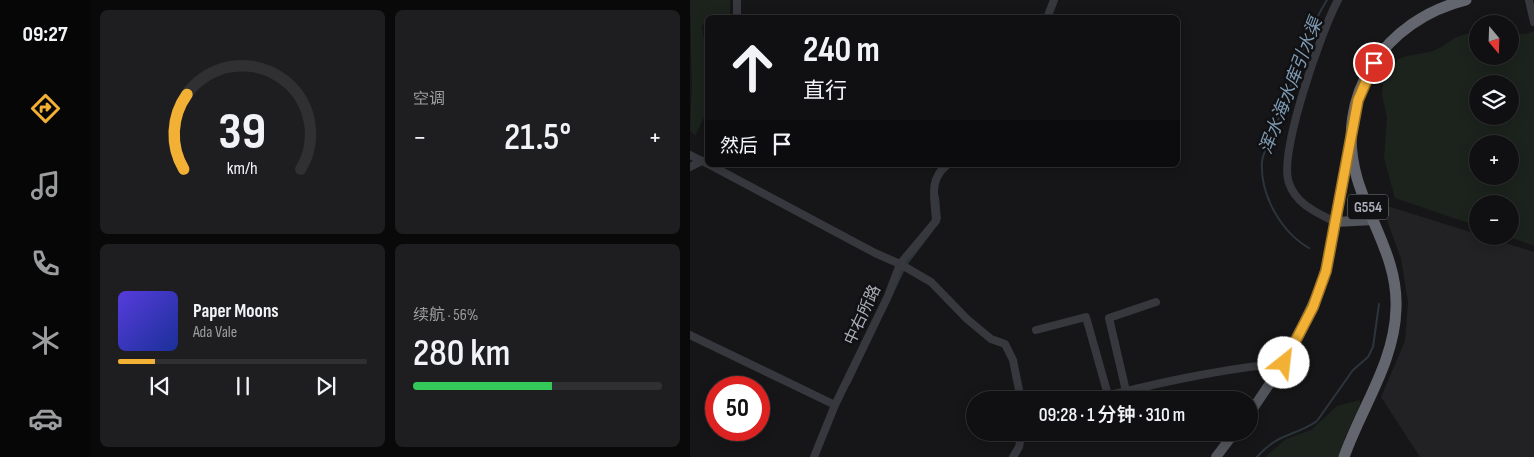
<!DOCTYPE html>
<html lang="zh">
<meta charset="utf-8">
<style>
body{margin:0;font-family:"Sofia Sans Condensed","Noto Sans SC",sans-serif;background:#1e1e20;color:#f1f3f6;height:100vh;display:flex;flex-direction:column;font-size:19px;white-space:nowrap}
*{box-sizing:border-box;margin:0}
p{font-size:16px;color:#9c9d9f}
.icon{flex:none;width:28px;height:28px;fill:none;stroke:currentColor;stroke-width:2;stroke-linecap:round;stroke-linejoin:round}
.map{position:relative;flex:1;overflow:hidden}
.side{display:flex;flex-direction:column;gap:10px;padding:10px;background:#09090a;width:600px}
.side>*{flex:none}
.guide{position:absolute;left:15px;top:15px;width:475px;height:152px;border-radius:8px;box-shadow:0 2px 12px #0003,0 0 0 1px #303032;background:#101012;color:#f1f3f6;overflow:hidden}
.needle{width:32px;rotate:161deg}
.fabs{position:absolute;left:779px;top:15px;display:grid;gap:10px}
.fabs a{display:grid;place-items:center;width:50px;height:50px;border-radius:50%;background:#101012;box-shadow:0 2px 12px #0003,0 0 0 1px #303032;font-size:25px}
.speed{position:absolute;left:15px;top:376px;display:flex;gap:10px;font-size:25px;font-weight:700;text-align:center}
.speed>*{display:grid;place-content:center;width:65px;height:65px;border-radius:50%;background:#101012;box-shadow:0 2px 12px #0003,0 0 0 1px #303032;line-height:1}
.speed .limit{border:8px solid #d22;background:#fff;color:#111}
.pin{position:absolute;display:grid;place-items:center;width:42px;height:42px;color:#fff;margin:-21px;border:2px solid #fff;border-radius:50%;box-shadow:0 1px 5px #0007}
.me{position:absolute;width:55px;margin:-28px;rotate:29deg;stroke-linejoin:round;filter:drop-shadow(0 0 4px #0008)}
.turn{display:flex;align-items:center;gap:18px;height:105px;padding:0 15px;font-size:22px}
.turn .icon{width:65px;height:65px;stroke-width:2.5}
.turn b{display:block;font-size:35px;line-height:42px}
.then{display:flex;align-items:center;height:48px;padding:0 15px;background:#0003;gap:10px;font-size:19px}
.big{font-size:38px;font-weight:600;line-height:1.1}
.side .widget{flex:1;display:flex;flex-direction:column;justify-content:center;gap:8px;min-width:0;padding:0 18px;border-radius:8px;background:#1e1e20}
.side .dial{align-items:center;gap:0}
.dial svg{height:130px;overflow:visible;fill:none;stroke:#303032;stroke-width:7;stroke-linecap:round;text-anchor:middle}
.dial text{fill:#f1f3f6;stroke:none}
.song{display:flex;align-items:center;gap:15px}
.cover{width:60px;height:60px;border-radius:8px;background:linear-gradient(135deg,hsl(250 70% 55%),hsl(230 70% 35%))}
.played{height:5px;border-radius:2px;background:linear-gradient(90deg,#f2b134 15%,#303032 15%)}
.keys{display:flex;justify-content:space-around;direction:ltr}
.heat{display:flex;justify-content:space-between;align-items:center;font-size:28px;direction:ltr}
.charge{height:8px;border-radius:4px;background:linear-gradient(90deg,#34c759 56%,#303032 0)}
.side .tiles{flex:1;display:grid;gap:10px;grid-template-columns:repeat(2,1fr)}
.trip{position:absolute;left:276px;top:391px;width:292px;height:50px;border-radius:25px;background:#101012;box-shadow:0 2px 12px #0003,0 0 0 1px #303032;font-weight:600;line-height:50px;text-align:center}
main{display:flex;flex:1;min-height:0}
.dock{display:flex;flex-direction:column;width:90px;justify-content:space-around;align-items:center;background:#060607;color:#9c9d9f}
.dock .icon{width:35px;height:35px}
.dock .selected{color:#f2b134}
.dock b{font-size:22px;color:#f1f3f6}
.map>svg:first-child{display:block}
</style>
<main>
<nav class="dock">
<b>09:27</b>
<svg class="icon selected" aria-label="directions" viewBox="0 0 24 24"><path d="M12 3l9 9-9 9-9-9zM9 14v-3h6M13 9l2 2-2 2"/></svg>
<svg class="icon" aria-label="music" viewBox="0 0 24 24"><path d="M9 18V5l10-2v13"/><circle cx="6" cy="18" r="3"/><circle cx="16" cy="16" r="3"/></svg>
<svg class="icon" aria-label="phone" viewBox="0 0 24 24"><path d="M5 4h4l2 5-3 2q2 4 5 5l2-3 5 2v4C11 20 4 13 5 4z"/></svg>
<svg class="icon" aria-label="climate" viewBox="0 0 24 24"><path d="M12 3v18M4 7l16 10M4 17L20 7"/></svg>
<svg class="icon" aria-label="car" viewBox="0 0 24 24"><path d="M5 17H2v-5l4-1 3-4h7l3 4 3 1v5h-3M9 17h6M6 11h13"/><circle cx="7" cy="17" r="2"/><circle cx="17" cy="17" r="2"/></svg>
</nav>
<section class="side">
<div class="tiles">
<div class="widget dial"><svg viewBox="0 0 100 80">
<path d="M14 69A42 42 0 1 1 86 69"/>
<path d="M14 69A42 42 0 0 1 16 23" stroke="#f2b134"/>
<text x="50" y="56" font-size="32" font-weight="700">39</text>
<text x="50" y="72" font-size="11">km/h</text>
</svg></div>
<div class="widget"><p>空调</p>
<div class="heat"><a>−</a><b class="big">21.5°</b><a>+</a></div>
</div>
<div class="widget">
<div class="song"><i class="cover"></i><div><b>Paper Moons</b><p>Ada Vale</p></div></div>
<div class="played"></div>
<div class="keys"><svg class="icon" aria-label="previous" viewBox="0 0 24 24"><path d="M18 5L8 12l10 7zM5 5v14"/></svg><svg class="icon" aria-label="pause" viewBox="0 0 24 24"><path d="M8 5v14M16 5v14"/></svg><svg class="icon" aria-label="next" viewBox="0 0 24 24"><path d="M6 5l10 7-10 7zM19 5v14"/></svg></div>
</div>
<div class="widget"><p>续航 · 56%</p><b class="big">280 km</b><div class="charge"></div></div>
</div>
</section>
<div class="map">
<svg width="844" height="457" viewBox="0 0 844 457">
<rect width="100%" height="100%" fill="#161618"/>
<path fill="#222225" d="M691 204 844 252V457H730L691 397 715 341 718 302 711 259Z"/>
<path fill="#1c231d" fill-rule="evenodd" d="M0 0H40V17L18 18 17 24 12 25 17 58V111L5 136 0 130 2 87Z
M844 31V246L817 236H820V204H788L787 226 705 198 694 158 697 118 692 95 693 83 708 59C719 55 728 54 739 52 757 48 768 29 787 35L788 56H820V33L836 34ZM788 84H820V116H788ZM788 144H820V176H788Z
M670 400V406L654 439 659 457H575L596 439 621 430 647 406Z"/>
<g fill="none" stroke-linecap="round" stroke-linejoin="round">
<path stroke="#2c353c" stroke-width="2" d="M248 196 250 219
M619 248C591 232 570 195 572 162 573 150 585 128 590 116 605 77 615 35 637 0
M216 265 242 231
M159 384 214 269
M567 457C589 432 604 437 627 421L663 370 678 357 683 347 689 304"/>
<path stroke="#37383d" stroke-width="8" d="M47 0V18
M839 0 844 22
M357 18 364 0
M0 155 18 164
M20 165 185 253 210 264 246 221C245 199 238 180 257 165
M0 167 12 161
M645 222C626 212 606 204 599 183 588 154 632 29 648 0
M346 330 396 317 418 395
M0 335 145 405 198 296 210 264 241 282 277 319 301 339 315 344 323 360 331 400
M436 391 419 318 466 302
M400 400C464 384 528 369 594 363
M124 457 145 405
M323 457 329 447 332 432"/>
<path stroke="#53555c" stroke-width="10" d="M645 222 684 220
M560 413 599 355 630 288 638 261 660 143
M526 457 545 432"/>
<path stroke="#63666e" stroke-width="11" d="M654 457C671 408 705 362 706 308 708 260 680 223 667 178 643 95 695 20 776 0"/>
</g>
<g fill="none" stroke-linecap="round" stroke-linejoin="round">
<defs>
<path id="route" d="M594 363 623 307 636 271 668 100 684 63"/>
</defs>
<use href="#route" stroke="#9d7322" stroke-width="12"/>
<use href="#route" stroke="#f2b134" stroke-width="9"/>
</g>
<g text-anchor="middle" dominant-baseline="central" stroke-width="5" stroke-linejoin="round" paint-order="stroke">
<rect fill="#111113" stroke="#7b7e86" stroke-width="1" x="658" y="194.5" width="40" height="25" rx="4"/>
<g font-size="15" font-weight="bold" fill="#a8adb8">
<text x="678" y="207">G554</text>
</g>
<g font-size="16" fill="#a8adb8" stroke="#111113">
<text transform="translate(173 315) rotate(-65)">中右所路</text>
</g>
<g font-size="18" font-style="italic" fill="#7f9bb3" stroke="#111113">
<text transform="translate(601 86) rotate(-69)">浑水海水库引水渠</text>
</g>
</g>
</svg>
<div class="fabs">
<a><svg class="needle" viewBox="-14 -14 28 28"><path d="M0-13l5 13h-10z" fill="#e53935"/><path d="M0 13l5-13h-10z" fill="#9c9d9f"/></svg></a>
<a><svg class="icon" aria-label="layers" viewBox="0 0 24 24"><path d="M12 4l9 5-9 5-9-5zM3 14l9 5 9-5"/></svg></a>
<a>+</a>
<a>−</a>
</div>
<div class="speed"><div class="limit">50</div></div>
<div class="pin" style="left:684px;top:63px;background:#d93025"><svg class="icon" aria-label="arrive" viewBox="0 0 24 24"><path d="M6 21V4h12l-3 4 3 4H6"/></svg></div>
<svg class="me" style="left:594px;top:363px" viewBox="-20 -20 40 40"><circle r="19" fill="#fff"/><path d="M0-13L10 11 0 6-10 11z" fill="#f2b134"/></svg>
<div class="trip">09:28 · 1 分钟 · 310 m</div>
<div class="guide">
<div class="turn"><svg class="icon" aria-label="ahead" viewBox="0 0 24 24"><path d="M12 20V5M6 11l6-6 6 6"/></svg><div><b>240 m</b>直行</div></div>
<div class="then">然后<svg class="icon" aria-label="arrive" viewBox="0 0 24 24"><path d="M6 21V4h12l-3 4 3 4H6"/></svg></div>
</div>
</div>
</main>
